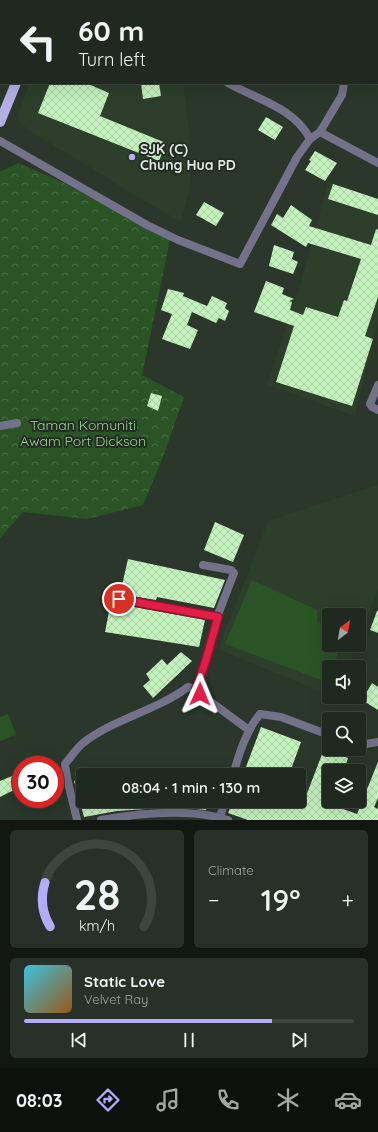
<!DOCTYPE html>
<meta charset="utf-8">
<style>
body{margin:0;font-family:Quicksand,sans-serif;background:#283129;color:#f1f3f6;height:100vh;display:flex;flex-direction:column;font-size:15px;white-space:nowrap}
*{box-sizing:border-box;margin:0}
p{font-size:13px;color:#a2a6a5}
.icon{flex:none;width:22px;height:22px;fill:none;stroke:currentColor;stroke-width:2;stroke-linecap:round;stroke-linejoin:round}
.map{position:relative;height:820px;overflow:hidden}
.side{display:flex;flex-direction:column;gap:10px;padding:10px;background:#121712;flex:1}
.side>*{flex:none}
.banner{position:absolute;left:0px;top:0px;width:378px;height:84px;box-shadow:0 4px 16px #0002,0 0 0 1px #3d453e;background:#202920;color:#f1f3f6;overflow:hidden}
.needle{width:26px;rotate:31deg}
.fabs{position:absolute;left:322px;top:608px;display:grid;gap:8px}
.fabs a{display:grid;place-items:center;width:44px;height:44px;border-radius:4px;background:#202920;box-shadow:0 4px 16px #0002,0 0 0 1px #3d453e;font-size:20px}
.speed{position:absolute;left:12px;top:756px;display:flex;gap:8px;font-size:20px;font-weight:700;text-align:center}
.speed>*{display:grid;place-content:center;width:52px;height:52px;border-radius:50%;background:#202920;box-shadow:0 4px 16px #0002,0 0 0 1px #3d453e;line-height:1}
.speed .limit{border:6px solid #d22;background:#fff;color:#111}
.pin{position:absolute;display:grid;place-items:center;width:34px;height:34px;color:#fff;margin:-17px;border:2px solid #fff;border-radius:50%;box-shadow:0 1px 4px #0007}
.me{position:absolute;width:44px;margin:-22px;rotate:1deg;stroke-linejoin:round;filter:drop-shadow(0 0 3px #0008)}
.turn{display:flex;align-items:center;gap:14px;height:84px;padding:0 12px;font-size:18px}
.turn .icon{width:52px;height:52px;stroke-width:2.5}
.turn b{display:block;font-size:28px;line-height:34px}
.big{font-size:30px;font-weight:600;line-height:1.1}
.side .card{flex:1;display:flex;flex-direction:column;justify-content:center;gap:6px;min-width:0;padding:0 14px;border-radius:6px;background:#283129}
.side .dial{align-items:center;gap:0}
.dial svg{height:104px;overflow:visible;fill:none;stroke:#3d453e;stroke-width:7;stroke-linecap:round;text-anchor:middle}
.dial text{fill:#f1f3f6;stroke:none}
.song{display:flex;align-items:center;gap:12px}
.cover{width:48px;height:48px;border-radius:6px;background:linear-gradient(135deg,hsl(190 70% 55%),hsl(30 70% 35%))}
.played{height:4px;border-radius:2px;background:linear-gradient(90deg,#b4acf9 75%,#3d453e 75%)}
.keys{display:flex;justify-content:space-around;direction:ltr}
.heat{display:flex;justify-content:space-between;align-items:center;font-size:22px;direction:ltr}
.side .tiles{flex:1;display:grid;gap:10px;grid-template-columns:1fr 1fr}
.card:last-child{grid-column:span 2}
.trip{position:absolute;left:76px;top:768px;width:230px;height:40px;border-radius:4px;background:#202920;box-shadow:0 4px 16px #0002,0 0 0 1px #3d453e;font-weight:600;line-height:40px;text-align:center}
.tabs{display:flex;height:64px;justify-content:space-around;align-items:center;background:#0d100d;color:#a2a6a5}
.tabs .icon{width:28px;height:28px}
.tabs .active{color:#b4acf9}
.tabs b{font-size:18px;color:#f1f3f6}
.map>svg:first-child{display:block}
</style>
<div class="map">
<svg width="378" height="820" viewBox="0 0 378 820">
<defs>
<pattern id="park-crowns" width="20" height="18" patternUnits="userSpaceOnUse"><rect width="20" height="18" fill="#2a5426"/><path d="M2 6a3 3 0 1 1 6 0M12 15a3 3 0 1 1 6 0" fill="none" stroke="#486d45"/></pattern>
<pattern id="building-cross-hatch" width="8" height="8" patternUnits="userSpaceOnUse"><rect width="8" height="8" fill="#c3f2bd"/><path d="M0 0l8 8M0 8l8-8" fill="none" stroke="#a9cfa5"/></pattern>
</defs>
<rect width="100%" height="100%" fill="#2b372a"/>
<path fill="#2d3e2b" d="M30 83H183L190 141V187L181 222 130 193 101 174 31 132 19 122 18 114Z
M328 182 378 198V323L355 416 267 385 300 286Z
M378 485V590L359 638V615H329V645H356L348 667H329V695L218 649 268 521Z"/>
<path fill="#2a5426" d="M252 580 317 610V621L329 628V645H341L333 667H329V677L327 682 225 644Z
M8 714 16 735 0 741V717Z"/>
<path fill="url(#park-crowns)" d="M18 163 58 180 170 240 142 375 184 397 163 457 143 505 87 519 23 512 0 538V172Z"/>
<path fill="url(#building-cross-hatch)" d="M50 83H86L109 93 100 116 166 143 159 161 38 113Z
M141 83H159L161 96 143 99Z
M266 117 283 127 275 140 258 130Z
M315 151 337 163 325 181 305 170 311 161 309 160Z
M333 184 378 199V215L328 199Z
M204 202 224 213 216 226 196 215Z
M291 205 312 220 309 226 371 245 376 229 378 230V297L365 336 373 339 352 406 276 382 294 326 254 312 266 281 284 288 282 294 294 299 289 301 292 302 290 310 303 315 306 307 338 317 344 300 347 301 361 259 308 243 306 247 271 225 277 214 283 218Z
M274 245 294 252 292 259 298 262 293 274 269 266Z
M168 289 184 293 183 296 207 306 212 296 227 303 225 308 229 311 225 321 219 318 216 323 192 312 187 325 198 330 190 349 162 339 172 314 161 310Z
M151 393 162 396 158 411 147 406Z
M215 522 244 535 233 562 204 550Z
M128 559 225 580 214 608 157 597 156 600 120 594Z
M111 601 118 604 205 620 199 647 105 632Z
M377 611H378V633L370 630Z
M181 652 192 661 153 698 143 686 150 680 146 674 162 659 167 665Z
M372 683 378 687V710L362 700Z
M261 727 301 742 289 775H243Z
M324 749 348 758 344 771H329V804L357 814 378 762V798L374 807 378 809V820H248L228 813 233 801H299V793L306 796Z
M12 776 18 788 0 797V781Z
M83 779V801H175V807L117 811 84 817 74 781Z
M185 801H207L206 810 184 808Z"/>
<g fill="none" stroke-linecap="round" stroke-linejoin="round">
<path stroke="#74728b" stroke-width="8" d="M338 1V0
M228 83C256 99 295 108 310 139
M320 132 378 163
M0 141 147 225 178 240 240 264 297 157 310 139 320 132 342 95 344 83
M378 385 370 404 372 407 378 410
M0 426 17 423
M203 565 231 570 234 573 217 617 206 660 196 689 200 694 249 730
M119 599 217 617
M359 743 366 744 378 742
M233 775C239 754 246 731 260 714L281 717 329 735
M220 817 225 801
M77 820C73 801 67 783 65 764 71 757 76 749 83 743 115 718 156 711 188 687L196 689"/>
<path stroke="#74728b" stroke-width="8" d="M101 820C141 813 190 808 228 820"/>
<path stroke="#b3afe3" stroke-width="10" d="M59 1 60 0
M0 122 16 83"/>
</g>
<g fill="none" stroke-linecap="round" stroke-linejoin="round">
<defs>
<path id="route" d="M119 599 218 617 206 660 196 689 200 694"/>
</defs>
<use href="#route" stroke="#92132f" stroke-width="10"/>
<use href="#route" stroke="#e11d48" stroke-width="7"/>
</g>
<circle fill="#b4acf9" stroke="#212d20" stroke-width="1.5" cx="132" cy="157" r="4"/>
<g text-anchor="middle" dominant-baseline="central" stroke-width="4" stroke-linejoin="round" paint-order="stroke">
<g font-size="14" font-weight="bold" fill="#dfe7de" stroke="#212d20" text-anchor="start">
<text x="140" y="149">SJK (C)<tspan x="140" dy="16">Chung Hua PD</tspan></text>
</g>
<g font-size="14" fill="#94d48d" stroke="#212d20">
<text x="83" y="425">Taman Komuniti<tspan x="83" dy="16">Awam Port Dickson</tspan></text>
</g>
</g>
</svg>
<div class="fabs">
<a><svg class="needle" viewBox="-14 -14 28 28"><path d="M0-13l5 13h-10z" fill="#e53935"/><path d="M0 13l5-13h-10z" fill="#a2a6a5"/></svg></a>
<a><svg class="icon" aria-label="sound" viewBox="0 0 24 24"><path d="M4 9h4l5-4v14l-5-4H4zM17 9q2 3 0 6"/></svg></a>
<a><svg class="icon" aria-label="search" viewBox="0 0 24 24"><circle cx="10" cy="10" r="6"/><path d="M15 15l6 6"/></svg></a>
<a><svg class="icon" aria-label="layers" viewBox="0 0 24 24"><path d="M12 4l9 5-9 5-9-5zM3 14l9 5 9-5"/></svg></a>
</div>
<div class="speed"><div class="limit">30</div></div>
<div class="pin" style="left:119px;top:599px;background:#d93025"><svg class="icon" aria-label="arrive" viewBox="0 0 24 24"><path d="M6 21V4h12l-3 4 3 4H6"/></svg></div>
<svg class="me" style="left:200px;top:694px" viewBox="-20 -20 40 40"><path d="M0-17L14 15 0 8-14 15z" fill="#e11d48" stroke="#fff" stroke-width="4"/></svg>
<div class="trip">08:04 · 1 min · 130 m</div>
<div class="banner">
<div class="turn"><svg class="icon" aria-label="left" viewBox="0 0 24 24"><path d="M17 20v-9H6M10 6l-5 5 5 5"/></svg><div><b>60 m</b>Turn left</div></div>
</div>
</div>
<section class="side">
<div class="tiles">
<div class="card dial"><svg viewBox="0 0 100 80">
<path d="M14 69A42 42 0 1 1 86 69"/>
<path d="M14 69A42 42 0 0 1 10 35" stroke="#b4acf9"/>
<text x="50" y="56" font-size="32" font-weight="700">28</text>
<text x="50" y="72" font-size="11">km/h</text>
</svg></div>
<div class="card"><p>Climate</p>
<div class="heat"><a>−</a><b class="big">19°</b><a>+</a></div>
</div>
<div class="card">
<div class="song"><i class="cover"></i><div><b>Static Love</b><p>Velvet Ray</p></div></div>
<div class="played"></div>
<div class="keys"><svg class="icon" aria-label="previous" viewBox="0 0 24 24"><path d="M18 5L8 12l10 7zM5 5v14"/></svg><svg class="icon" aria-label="pause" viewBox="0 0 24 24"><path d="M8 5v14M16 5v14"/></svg><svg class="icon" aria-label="next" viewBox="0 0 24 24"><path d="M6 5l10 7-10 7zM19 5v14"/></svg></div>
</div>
</div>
</section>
<nav class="tabs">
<b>08:03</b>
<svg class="icon active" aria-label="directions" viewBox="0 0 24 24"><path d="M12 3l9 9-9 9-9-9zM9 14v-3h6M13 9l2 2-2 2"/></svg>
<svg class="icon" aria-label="music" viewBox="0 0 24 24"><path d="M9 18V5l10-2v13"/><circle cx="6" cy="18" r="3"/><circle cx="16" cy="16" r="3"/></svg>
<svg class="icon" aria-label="phone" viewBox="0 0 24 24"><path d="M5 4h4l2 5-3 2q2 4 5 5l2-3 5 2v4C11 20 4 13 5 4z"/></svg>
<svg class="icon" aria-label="climate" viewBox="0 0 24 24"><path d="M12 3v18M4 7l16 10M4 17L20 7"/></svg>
<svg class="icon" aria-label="car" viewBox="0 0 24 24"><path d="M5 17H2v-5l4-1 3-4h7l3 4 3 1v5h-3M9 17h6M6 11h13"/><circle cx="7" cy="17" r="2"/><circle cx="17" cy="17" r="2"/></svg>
</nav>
